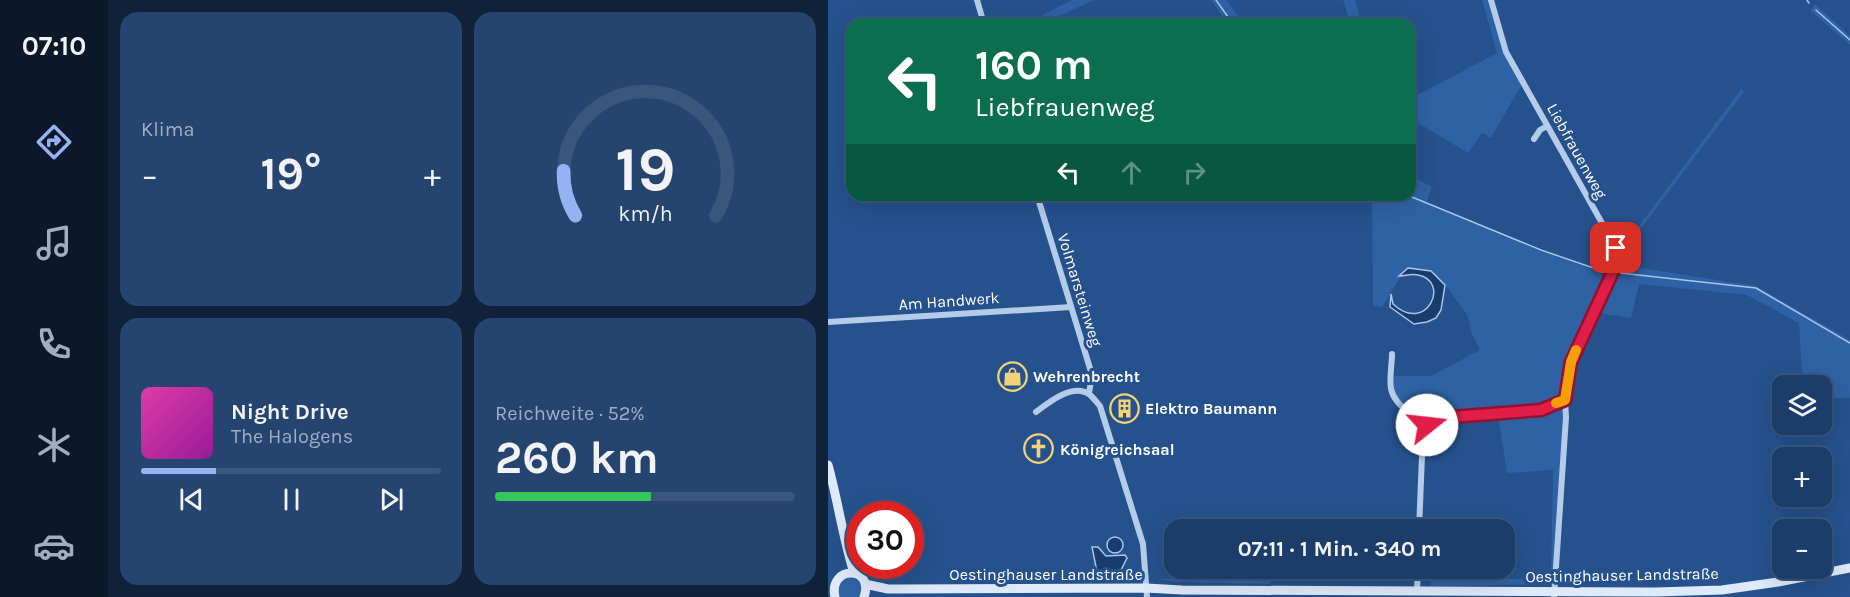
<!DOCTYPE html>
<html lang="de">
<meta charset="utf-8">
<style>
body{margin:0;font-family:Karla,sans-serif;background:#25446f;color:#f1f3f6;height:100vh;display:flex;flex-direction:column;font-size:22px;white-space:nowrap}
*{box-sizing:border-box;margin:0}
p{font-size:20px;color:#a0aec0}
.icon{flex:none;width:33px;height:33px;fill:none;stroke:currentColor;stroke-width:2;stroke-linecap:round;stroke-linejoin:round}
.map{position:relative;flex:1;overflow:hidden}
.panel{display:flex;flex-direction:column;gap:12px;padding:12px;background:#0f223a;width:720px}
.panel>*{flex:none}
.top-card{position:absolute;left:18px;top:18px;width:570px;height:183px;border-radius:18px;box-shadow:0 6px 24px #0002,0 0 0 2px #3a567d;background:#0b6e4f;color:#fff;overflow:hidden}
.tools{position:absolute;left:944px;top:375px;display:grid;gap:12px}
.tools a{display:grid;place-items:center;width:60px;height:60px;border-radius:12px;background:#1c3d69;box-shadow:0 6px 24px #0002,0 0 0 2px #3a567d;font-size:30px}
.speed{position:absolute;left:18px;top:501px;display:flex;gap:12px;font-size:30px;font-weight:700;text-align:center}
.speed>*{display:grid;place-content:center;width:78px;height:78px;border-radius:50%;background:#1c3d69;box-shadow:0 6px 24px #0002,0 0 0 2px #3a567d;line-height:1}
.speed .limit{border:9px solid #d22;background:#fff;color:#111}
.pin{position:absolute;display:grid;place-items:center;width:51px;height:51px;color:#fff;margin:-26px;border-radius:12px;box-shadow:0 3px 9px #0006}
.me{position:absolute;width:66px;margin:-33px;rotate:74deg;stroke-linejoin:round;filter:drop-shadow(0 0 4px #0008)}
.turn{display:flex;align-items:center;gap:21px;height:126px;padding:0 30px;font-size:27px}
.turn .icon{width:78px;height:78px;stroke-width:2.5}
.turn b{display:block;font-size:42px;line-height:51px}
.lanes{display:flex;align-items:center;height:57px;padding:0 30px;background:#0003;justify-content:center;gap:30px;direction:ltr}
.lanes .off{opacity:.35}
.big{font-size:45px;font-weight:700;line-height:1.1}
.panel .card{flex:1;display:flex;flex-direction:column;justify-content:center;gap:9px;min-width:0;padding:0 21px;border-radius:18px;background:#25446f}
.panel .dial{align-items:center;gap:0}
.dial svg{height:156px;overflow:visible;fill:none;stroke:#3a567d;stroke-width:7;stroke-linecap:round;text-anchor:middle}
.dial text{fill:#f1f3f6;stroke:none}
.song{display:flex;align-items:center;gap:18px}
.cover{width:72px;height:72px;border-radius:9px;background:linear-gradient(135deg,hsl(320 70% 55%),hsl(300 70% 35%))}
.played{height:6px;border-radius:3px;background:linear-gradient(90deg,#95b2f1 25%,#3a567d 25%)}
.keys{display:flex;justify-content:space-around;direction:ltr}
.heat{display:flex;justify-content:space-between;align-items:center;font-size:33px;direction:ltr}
.charge{height:9px;border-radius:4px;background:linear-gradient(90deg,#34c759 52%,#3a567d 0)}
.panel .tiles{flex:1;display:grid;gap:12px;grid-template-columns:repeat(2,1fr)}
.trip{position:absolute;left:336px;top:519px;width:351px;height:60px;border-radius:18px;background:#1c3d69;box-shadow:0 6px 24px #0002,0 0 0 2px #3a567d;font-weight:700;line-height:60px;text-align:center}
main{display:flex;flex:1;min-height:0}
.tab-bar{display:flex;flex-direction:column;width:108px;justify-content:space-around;align-items:center;background:#0b182a;color:#a0aec0}
.tab-bar .icon{width:42px;height:42px}
.tab-bar .current{color:#95b2f1}
.tab-bar b{font-size:27px;color:#f1f3f6}
.map>svg:first-child{display:block}
</style>
<main>
<nav class="tab-bar">
<b>07:10</b>
<svg class="icon current" aria-label="directions" viewBox="0 0 24 24"><path d="M12 3l9 9-9 9-9-9zM9 14v-3h6M13 9l2 2-2 2"/></svg>
<svg class="icon" aria-label="music" viewBox="0 0 24 24"><path d="M9 18V5l10-2v13"/><circle cx="6" cy="18" r="3"/><circle cx="16" cy="16" r="3"/></svg>
<svg class="icon" aria-label="phone" viewBox="0 0 24 24"><path d="M5 4h4l2 5-3 2q2 4 5 5l2-3 5 2v4C11 20 4 13 5 4z"/></svg>
<svg class="icon" aria-label="climate" viewBox="0 0 24 24"><path d="M12 3v18M4 7l16 10M4 17L20 7"/></svg>
<svg class="icon" aria-label="car" viewBox="0 0 24 24"><path d="M5 17H2v-5l4-1 3-4h7l3 4 3 1v5h-3M9 17h6M6 11h13"/><circle cx="7" cy="17" r="2"/><circle cx="17" cy="17" r="2"/></svg>
</nav>
<section class="panel">
<div class="tiles">
<div class="card"><p>Klima</p>
<div class="heat"><a>−</a><b class="big">19°</b><a>+</a></div>
</div>
<div class="card dial"><svg viewBox="0 0 100 80">
<path d="M14 69A42 42 0 1 1 86 69"/>
<path d="M14 69A42 42 0 0 1 8 46" stroke="#95b2f1"/>
<text x="50" y="56" font-size="32" font-weight="700">19</text>
<text x="50" y="72" font-size="11">km/h</text>
</svg></div>
<div class="card">
<div class="song"><i class="cover"></i><div><b>Night Drive</b><p>The Halogens</p></div></div>
<div class="played"></div>
<div class="keys"><svg class="icon" aria-label="previous" viewBox="0 0 24 24"><path d="M18 5L8 12l10 7zM5 5v14"/></svg><svg class="icon" aria-label="pause" viewBox="0 0 24 24"><path d="M8 5v14M16 5v14"/></svg><svg class="icon" aria-label="next" viewBox="0 0 24 24"><path d="M6 5l10 7-10 7zM19 5v14"/></svg></div>
</div>
<div class="card"><p>Reichweite · 52%</p><b class="big">260 km</b><div class="charge"></div></div>
</div>
</section>
<div class="map">
<svg width="1022" height="597" viewBox="0 0 1022 597">
<rect width="100%" height="100%" fill="#25518c"/>
<path fill="#2f62a4" d="M244 0H266L214 24H197Z
M383 0H398L416 24H400Z
M515 0H527L534 24H523Z
M654 0H662L677 53 695 85 690 91 663 138 654 133 640 153 582 118V99L669 53Z
M987 4 1022 36V45L983 11Z
M914 88 916 92 799 247 796 246Z
M582 176 604 187 598 204 713 251 778 274 741 362 736 400 712 409 623 416 608 422 592 423C576 406 565 401 563 376H603L652 350 643 332 640 316 613 279 580 268C568 279 564 294 554 307L545 306 544 195H582Z
M793 265 928 286 1022 340V398H993V386L975 385 971 323 919 295 811 284 803 318 770 313Z
M736 402 725 584 603 586V579H723L725 470 679 473 670 414 713 411Z
M19 576 31 581 34 589 32 597H11L9 584Z
M330 579H444L441 584 351 582Z"/>
<path fill="#1a3c6c" stroke="#a8c6eb" stroke-width="1.5" d="M580 268 603 271 617 285 613 310 608 318 599 322 586 324 562 307 563 294 565 304C599 335 623 281 590 275 584 273 577 276 571 276Z
M279 545a8 8 0 1 1 16 0a8 8 0 1 1-16 0Z
M264 547H270L278 556 297 555 299 558 292 572 273 574 269 572Z"/>
<g fill="none" stroke-linecap="round" stroke-linejoin="round">
<path stroke="#a8c6eb" stroke-width="1.5" d="M388 0 405 24
M979 0 981 3
M988 10 1022 40
M579 195 713 250 777 272
M792 273 928 288 1022 343"/>
<path stroke="#b4ccea" stroke-width="6" d="M149 0 156 24
M663 0 678 52 788 248 790 256 743 362 737 400 738 417 726 597
M706 139 712 130 719 126
M209 195 264 375 261 393
M0 322 243 307
M564 354C564 365 561 378 563 389 567 407 588 415 595 431L591 530
M208 412C221 402 246 382 262 395 266 398 269 403 272 406L315 544 319 597
M592 424 609 423 623 417 713 410 737 400
M589 591 590 568"/>
<path stroke="#dee9f9" stroke-width="9" d="M0 465C10 501 15 538 26 573
M37 584 60 589H72L318 588 354 590 828 592 894 590 950 582 1022 568
M7 597C0 565 47 565 36 597"/>
</g>
<g fill="none" stroke-linecap="round" stroke-linejoin="round">
<defs>
<path id="route" d="M599 425 623 417 713 410 737 400 743 362 788 265 790 256 788 248"/>
</defs>
<use href="#route" stroke="#92132f" stroke-width="15"/>
<use href="#route" stroke="#e11d48" stroke-width="10"/>
<path stroke="#f59e0b" stroke-width="10" d="M728 403 737 400 743 362 748 350"/>
</g>
<defs>
<symbol id="shop-ring" viewBox="-11 -11 22 22"><circle r="9.5" fill="#25518c" stroke="#f4d278" stroke-width="1.5"/><path d="M-5-2.5h2.3a2.7 3.5 0 0 1 5.4 0H5L5.5 6h-11ZM-1.5-2.5h3a1.5 2.3 0 0 0-3 0Z" fill="#f4d278"/></symbol>
<symbol id="building-ring" viewBox="-11 -11 22 22"><circle r="9.5" fill="#25518c" stroke="#f4d278" stroke-width="1.5"/><path d="M-4-6H4V6H1V3H-1V6H-4ZM-2.5-4.3h1.7v1.8h-1.7ZM.8-4.3h1.7v1.8H.8ZM-2.5-1h1.7V.8h-1.7ZM.8-1h1.7V.8H.8Z" fill="#f4d278"/></symbol>
<symbol id="church-ring" viewBox="-11 -11 22 22"><circle r="9.5" fill="#25518c" stroke="#f4d278" stroke-width="1.5"/><path d="M-1.2-6h2.4v3.5h3.3v2.4h-3.3V6h-2.4V-.1h-3.3v-2.4h3.3Z" fill="#f4d278"/></symbol>
</defs>
<g fill-rule="evenodd">
<use href="#shop-ring" x="168" y="360" width="33" height="33"/>
<use href="#building-ring" x="280" y="392" width="33" height="33"/>
<use href="#church-ring" x="194" y="432" width="33" height="33"/>
</g>
<g text-anchor="middle" dominant-baseline="central" stroke-width="6" stroke-linejoin="round" paint-order="stroke">
<g font-size="16" fill="#fff" stroke="#25518c">
<text transform="translate(749 151) rotate(61)">Liebfrauenweg</text>
<text transform="translate(252 290) rotate(73)">Volmarsteinweg</text>
<text transform="translate(121 301) rotate(-4)">Am Handwerk</text>
<text x="218" y="574">Oestinghauser Landstraße</text>
<text transform="translate(794 575) rotate(-1)">Oestinghauser Landstraße</text>
</g>
<g font-size="16" font-weight="bold" fill="#fff" stroke="#25518c" text-anchor="start">
<text x="205" y="376">Wehrenbrecht</text>
<text x="317" y="408">Elektro Baumann</text>
<text x="232" y="449">Königreichsaal</text>
</g>
</g>
</svg>
<div class="tools">
<a><svg class="icon" aria-label="layers" viewBox="0 0 24 24"><path d="M12 4l9 5-9 5-9-5zM3 14l9 5 9-5"/></svg></a>
<a>+</a>
<a>−</a>
</div>
<div class="speed"><div class="limit">30</div></div>
<div class="pin" style="left:788px;top:248px;background:#d93025"><svg class="icon" aria-label="arrive" viewBox="0 0 24 24"><path d="M6 21V4h12l-3 4 3 4H6"/></svg></div>
<svg class="me" style="left:599px;top:425px" viewBox="-20 -20 40 40"><circle r="19" fill="#fff"/><path d="M0-13L10 11 0 6-10 11z" fill="#e11d48"/></svg>
<div class="trip">07:11 · 1 Min. · 340 m</div>
<div class="top-card">
<div class="turn"><svg class="icon" aria-label="left" viewBox="0 0 24 24"><path d="M17 20v-9H6M10 6l-5 5 5 5"/></svg><div><b>160 m</b>Liebfrauenweg</div></div>
<div class="lanes"><svg class="icon" aria-label="left" viewBox="0 0 24 24"><path d="M17 20v-9H6M10 6l-5 5 5 5"/></svg><svg class="icon off" aria-label="ahead" viewBox="0 0 24 24"><path d="M12 20V5M6 11l6-6 6 6"/></svg><svg class="icon off" aria-label="right" viewBox="0 0 24 24"><path d="M7 20v-9h11M14 6l5 5-5 5"/></svg></div>
</div>
</div>
</main>
